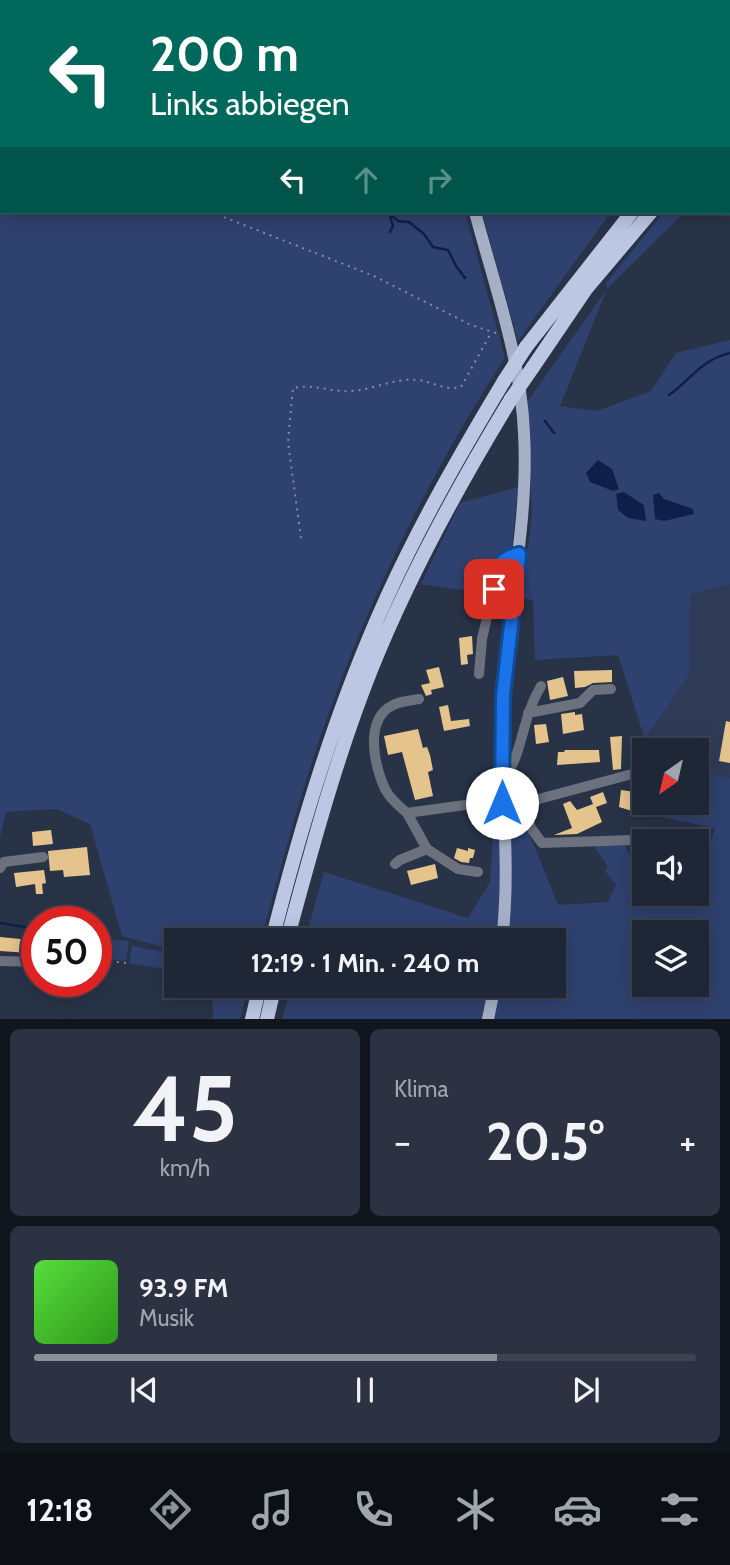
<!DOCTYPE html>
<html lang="de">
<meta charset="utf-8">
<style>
body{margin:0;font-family:Cabin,sans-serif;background:#2c3242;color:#f1f3f6;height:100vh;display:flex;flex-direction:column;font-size:26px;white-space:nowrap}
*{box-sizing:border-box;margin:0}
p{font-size:23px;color:#a1a5ad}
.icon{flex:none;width:38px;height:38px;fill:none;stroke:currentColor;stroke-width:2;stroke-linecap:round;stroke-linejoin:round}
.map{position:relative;height:1019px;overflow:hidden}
.details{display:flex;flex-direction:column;gap:10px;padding:10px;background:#11151e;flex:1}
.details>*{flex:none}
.hud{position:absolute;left:0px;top:0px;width:732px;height:214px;box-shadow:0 4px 18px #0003,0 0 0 2px #3c4351;background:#00695c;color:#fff;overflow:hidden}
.needle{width:46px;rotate:214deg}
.tools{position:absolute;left:632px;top:738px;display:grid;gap:14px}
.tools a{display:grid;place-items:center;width:77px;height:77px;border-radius:0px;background:#1f2636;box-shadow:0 4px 18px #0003,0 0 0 2px #3c4351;font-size:35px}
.speed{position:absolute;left:21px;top:906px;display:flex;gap:14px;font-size:35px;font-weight:700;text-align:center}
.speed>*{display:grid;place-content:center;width:91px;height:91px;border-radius:50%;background:#1f2636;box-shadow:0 4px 18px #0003,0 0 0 2px #3c4351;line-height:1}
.speed .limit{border:10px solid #d22;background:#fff;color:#111}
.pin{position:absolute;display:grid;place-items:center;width:60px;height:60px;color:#fff;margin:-30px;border-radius:14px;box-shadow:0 4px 10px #0006}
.me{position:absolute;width:77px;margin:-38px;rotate:0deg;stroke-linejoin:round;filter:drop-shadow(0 0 5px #0008)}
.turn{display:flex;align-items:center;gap:24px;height:147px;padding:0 35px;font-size:32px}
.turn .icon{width:91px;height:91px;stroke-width:2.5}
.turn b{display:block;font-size:49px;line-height:60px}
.lanes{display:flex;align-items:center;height:66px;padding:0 35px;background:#0003;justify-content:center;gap:35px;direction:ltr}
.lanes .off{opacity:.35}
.big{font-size:52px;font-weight:700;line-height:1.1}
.details .card{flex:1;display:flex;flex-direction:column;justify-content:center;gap:10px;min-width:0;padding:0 24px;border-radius:10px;background:#2c3242}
.details .dial{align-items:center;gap:0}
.dial b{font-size:91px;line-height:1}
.song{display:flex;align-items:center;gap:21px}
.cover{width:84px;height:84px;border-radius:10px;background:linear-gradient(135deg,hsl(110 70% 55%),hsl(110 70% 35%))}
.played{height:7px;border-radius:4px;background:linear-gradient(90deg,#8c9099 70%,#3c4351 70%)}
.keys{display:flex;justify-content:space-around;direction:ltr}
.heat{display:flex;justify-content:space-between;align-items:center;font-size:38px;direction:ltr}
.details .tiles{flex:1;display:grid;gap:10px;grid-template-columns:1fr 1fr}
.card:last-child{grid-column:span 2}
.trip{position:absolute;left:164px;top:928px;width:402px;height:70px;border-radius:0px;background:#1f2636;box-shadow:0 4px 18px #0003,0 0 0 2px #3c4351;font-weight:700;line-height:70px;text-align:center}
.tabs{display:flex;height:112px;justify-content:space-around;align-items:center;background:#0c0f16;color:#a1a5ad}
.tabs .icon{width:49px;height:49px}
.tabs .active{color:#8c9099}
.tabs b{font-size:32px;color:#f1f3f6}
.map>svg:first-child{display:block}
</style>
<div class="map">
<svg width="730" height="1019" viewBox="0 0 730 1019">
<rect width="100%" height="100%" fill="#293348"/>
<path fill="#2f3b56" d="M730 584V778L697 772 696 751H645V741L689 675 690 595Z"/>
<path fill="#2f416f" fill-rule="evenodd" d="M0 0 153 2H2V212H465L505 358C441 455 385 567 343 675 309 761 285 851 261 940H177V951L122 936 90 824 57 809 6 812 0 837Z
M455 0H730V89V2Z
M482 212H611L518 341Z
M664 212H685L607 289 560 406 597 411 651 391 676 353 730 340V584L690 595 689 675 645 740 618 655 535 660 533 600 522 598 532 513 527 402 607 289 606 283Z
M518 487 512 546 498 554 489 594 421 584 460 503Z
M644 763V803H696L697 771 730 778V1019H282L292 985H555V940H305L324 872 468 918 490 882 494 822 521 813 558 905 608 902 616 885 605 871 608 867 595 848 599 844 624 843 636 867 644 875V894H664L672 902 694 898 715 828 637 812ZM644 933H696V985H644Z
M96 939 129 941 126 961 96 958Z
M132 946 177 954V971L129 963Z
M212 985H249L240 1019H213Z"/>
<path fill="#101f4a" d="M598 460 612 469 619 489 613 491 590 482 586 473Z
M624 492 644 505 646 521 628 518 618 510 616 494Z
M659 493 664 499 693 509 694 514 664 521 655 519 653 495Z"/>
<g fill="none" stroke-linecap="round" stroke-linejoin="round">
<path stroke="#101f4a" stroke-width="2.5" d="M77 0 90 2
M119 0 121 2
M95 2 103 0
M379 212 390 214 398 221 409 222 424 234 433 247 448 250 456 266 465 278
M390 216 393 226 390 232
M669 395C693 378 699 361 730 353
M545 421 554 433
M0 923 37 929"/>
</g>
<path fill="#e4c48c" d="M472 636 473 654 467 655 468 664 461 665 459 638Z
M439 667 444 687 431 690 432 694 426 696 421 685 430 683 426 670Z
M612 670V682L593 683 585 687 575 688 574 671Z
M563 677 568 696 550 700 547 681Z
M448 705 451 721 469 719 470 726 444 731 439 707Z
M575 712V715L582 714 584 730 563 734 561 714Z
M726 721 730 722V763L719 761Z
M546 724 549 742 536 744 534 725Z
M418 729 423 748 427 747 430 755 433 770 428 772 433 796 415 800 402 752 388 755 384 736Z
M622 736 621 769 613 770 610 737Z
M565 750H599L600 762 557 765 558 752H564Z
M621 790 635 792 632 811 619 807Z
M603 792 607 803 596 807 602 822 577 834 554 835 572 828 563 804 570 801 577 810 593 804 590 797Z
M51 830 53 844 33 846 32 832Z
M87 847 90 875 64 877 63 870 50 871 48 851Z
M457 848 468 851V848L475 850 473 858H470L469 863 461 862 454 858Z
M435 864 438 878 411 885 407 871Z
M44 870 46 883 42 884 43 894H36L35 884 16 887 14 873Z
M0 937 31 940 37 942V949L30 948 29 953 0 951Z"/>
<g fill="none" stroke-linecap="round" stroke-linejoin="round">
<path stroke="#858d9f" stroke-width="2" stroke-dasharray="2 5" stroke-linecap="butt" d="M211 212 374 276 471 325 496 333
M301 538 288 442 293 388C311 384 325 390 342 391 368 393 393 377 418 380 434 382 445 391 461 387L491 333
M96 960 126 963"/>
<path stroke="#6c727d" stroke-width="10" d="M331 0 332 2
M479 674 482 639 499 565 506 556 519 554
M419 699C409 701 397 701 388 708 365 725 375 767 385 789 390 799 399 806 407 813L494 801 524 803 632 774
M528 713 580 703 593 690 611 689
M503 781C524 752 521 719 541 686
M524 803 531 828 542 843 633 840
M427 849 458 869 478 872
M395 864 400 860 427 849 407 813
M0 868 4 862 43 857
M0 961 37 962"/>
<path stroke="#a5afc6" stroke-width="12" d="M448 2V0
M475 212C494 284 521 358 524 433 529 522 507 608 503 697 498 777 512 859 502 940
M488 1019 495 985"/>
<path stroke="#bbc7e3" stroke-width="14" d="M526 347 632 212
M533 367 586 289 651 212
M272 940C302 822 337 707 387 597 421 522 462 451 504 381
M287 940C312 848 336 758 371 670 409 575 458 486 511 399
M252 1019 260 985
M267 1019 275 985"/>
<path stroke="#bbc7e3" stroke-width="14" d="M504 381 526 347
M511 399 533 367"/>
</g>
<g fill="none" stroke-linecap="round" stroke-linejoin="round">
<defs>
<path id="route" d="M494 589C498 569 497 559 519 554L503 696 502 803"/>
</defs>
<use href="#route" stroke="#114b97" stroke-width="18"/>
<use href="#route" stroke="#1a73e8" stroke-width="12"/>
</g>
</svg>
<div class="tools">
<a><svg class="needle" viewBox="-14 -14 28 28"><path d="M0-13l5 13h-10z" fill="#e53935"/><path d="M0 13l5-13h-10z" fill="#a1a5ad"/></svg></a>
<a><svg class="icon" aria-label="sound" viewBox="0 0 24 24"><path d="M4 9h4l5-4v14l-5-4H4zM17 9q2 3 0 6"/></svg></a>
<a><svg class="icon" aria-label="layers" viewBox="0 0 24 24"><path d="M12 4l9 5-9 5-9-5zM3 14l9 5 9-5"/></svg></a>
</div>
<div class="speed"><div class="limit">50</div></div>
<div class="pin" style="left:494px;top:589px;background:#d93025"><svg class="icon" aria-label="arrive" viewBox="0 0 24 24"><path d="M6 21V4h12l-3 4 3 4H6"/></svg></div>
<svg class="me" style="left:502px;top:803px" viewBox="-20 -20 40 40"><circle r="19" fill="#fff"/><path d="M0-13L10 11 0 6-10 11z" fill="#1a73e8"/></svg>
<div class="trip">12:19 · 1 Min. · 240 m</div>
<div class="hud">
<div class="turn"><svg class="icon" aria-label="left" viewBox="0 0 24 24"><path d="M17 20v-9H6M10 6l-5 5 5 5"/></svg><div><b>200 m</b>Links abbiegen</div></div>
<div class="lanes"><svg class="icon" aria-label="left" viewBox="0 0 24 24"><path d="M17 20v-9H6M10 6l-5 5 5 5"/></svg><svg class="icon off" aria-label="ahead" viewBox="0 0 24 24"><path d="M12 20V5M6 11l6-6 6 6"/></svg><svg class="icon off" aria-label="right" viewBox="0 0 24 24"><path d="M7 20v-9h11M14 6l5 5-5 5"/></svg></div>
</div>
</div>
<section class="details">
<div class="tiles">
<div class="card dial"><b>45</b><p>km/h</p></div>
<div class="card"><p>Klima</p>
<div class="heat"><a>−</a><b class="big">20.5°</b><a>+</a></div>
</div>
<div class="card">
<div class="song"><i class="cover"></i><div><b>93.9 FM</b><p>Musik</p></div></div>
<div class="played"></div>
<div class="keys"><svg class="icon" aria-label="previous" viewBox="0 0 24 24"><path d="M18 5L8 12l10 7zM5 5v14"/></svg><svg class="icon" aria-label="pause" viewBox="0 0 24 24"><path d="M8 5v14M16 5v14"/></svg><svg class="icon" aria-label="next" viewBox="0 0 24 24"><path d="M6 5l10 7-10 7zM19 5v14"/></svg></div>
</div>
</div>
</section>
<nav class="tabs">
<b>12:18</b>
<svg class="icon active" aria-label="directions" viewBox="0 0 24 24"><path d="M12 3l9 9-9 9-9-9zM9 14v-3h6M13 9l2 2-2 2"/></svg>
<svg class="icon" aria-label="music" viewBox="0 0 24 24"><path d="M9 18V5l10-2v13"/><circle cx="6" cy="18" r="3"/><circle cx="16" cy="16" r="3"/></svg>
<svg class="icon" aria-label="phone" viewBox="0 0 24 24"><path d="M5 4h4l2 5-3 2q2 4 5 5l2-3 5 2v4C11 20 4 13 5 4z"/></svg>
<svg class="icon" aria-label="climate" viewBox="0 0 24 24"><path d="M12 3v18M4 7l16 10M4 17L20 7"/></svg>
<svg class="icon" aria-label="car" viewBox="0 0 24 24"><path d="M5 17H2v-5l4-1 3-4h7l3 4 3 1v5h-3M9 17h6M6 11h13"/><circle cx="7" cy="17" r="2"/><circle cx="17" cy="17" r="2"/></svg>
<svg class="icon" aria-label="filters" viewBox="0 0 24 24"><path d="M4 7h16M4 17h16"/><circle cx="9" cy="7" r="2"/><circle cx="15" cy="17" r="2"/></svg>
</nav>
